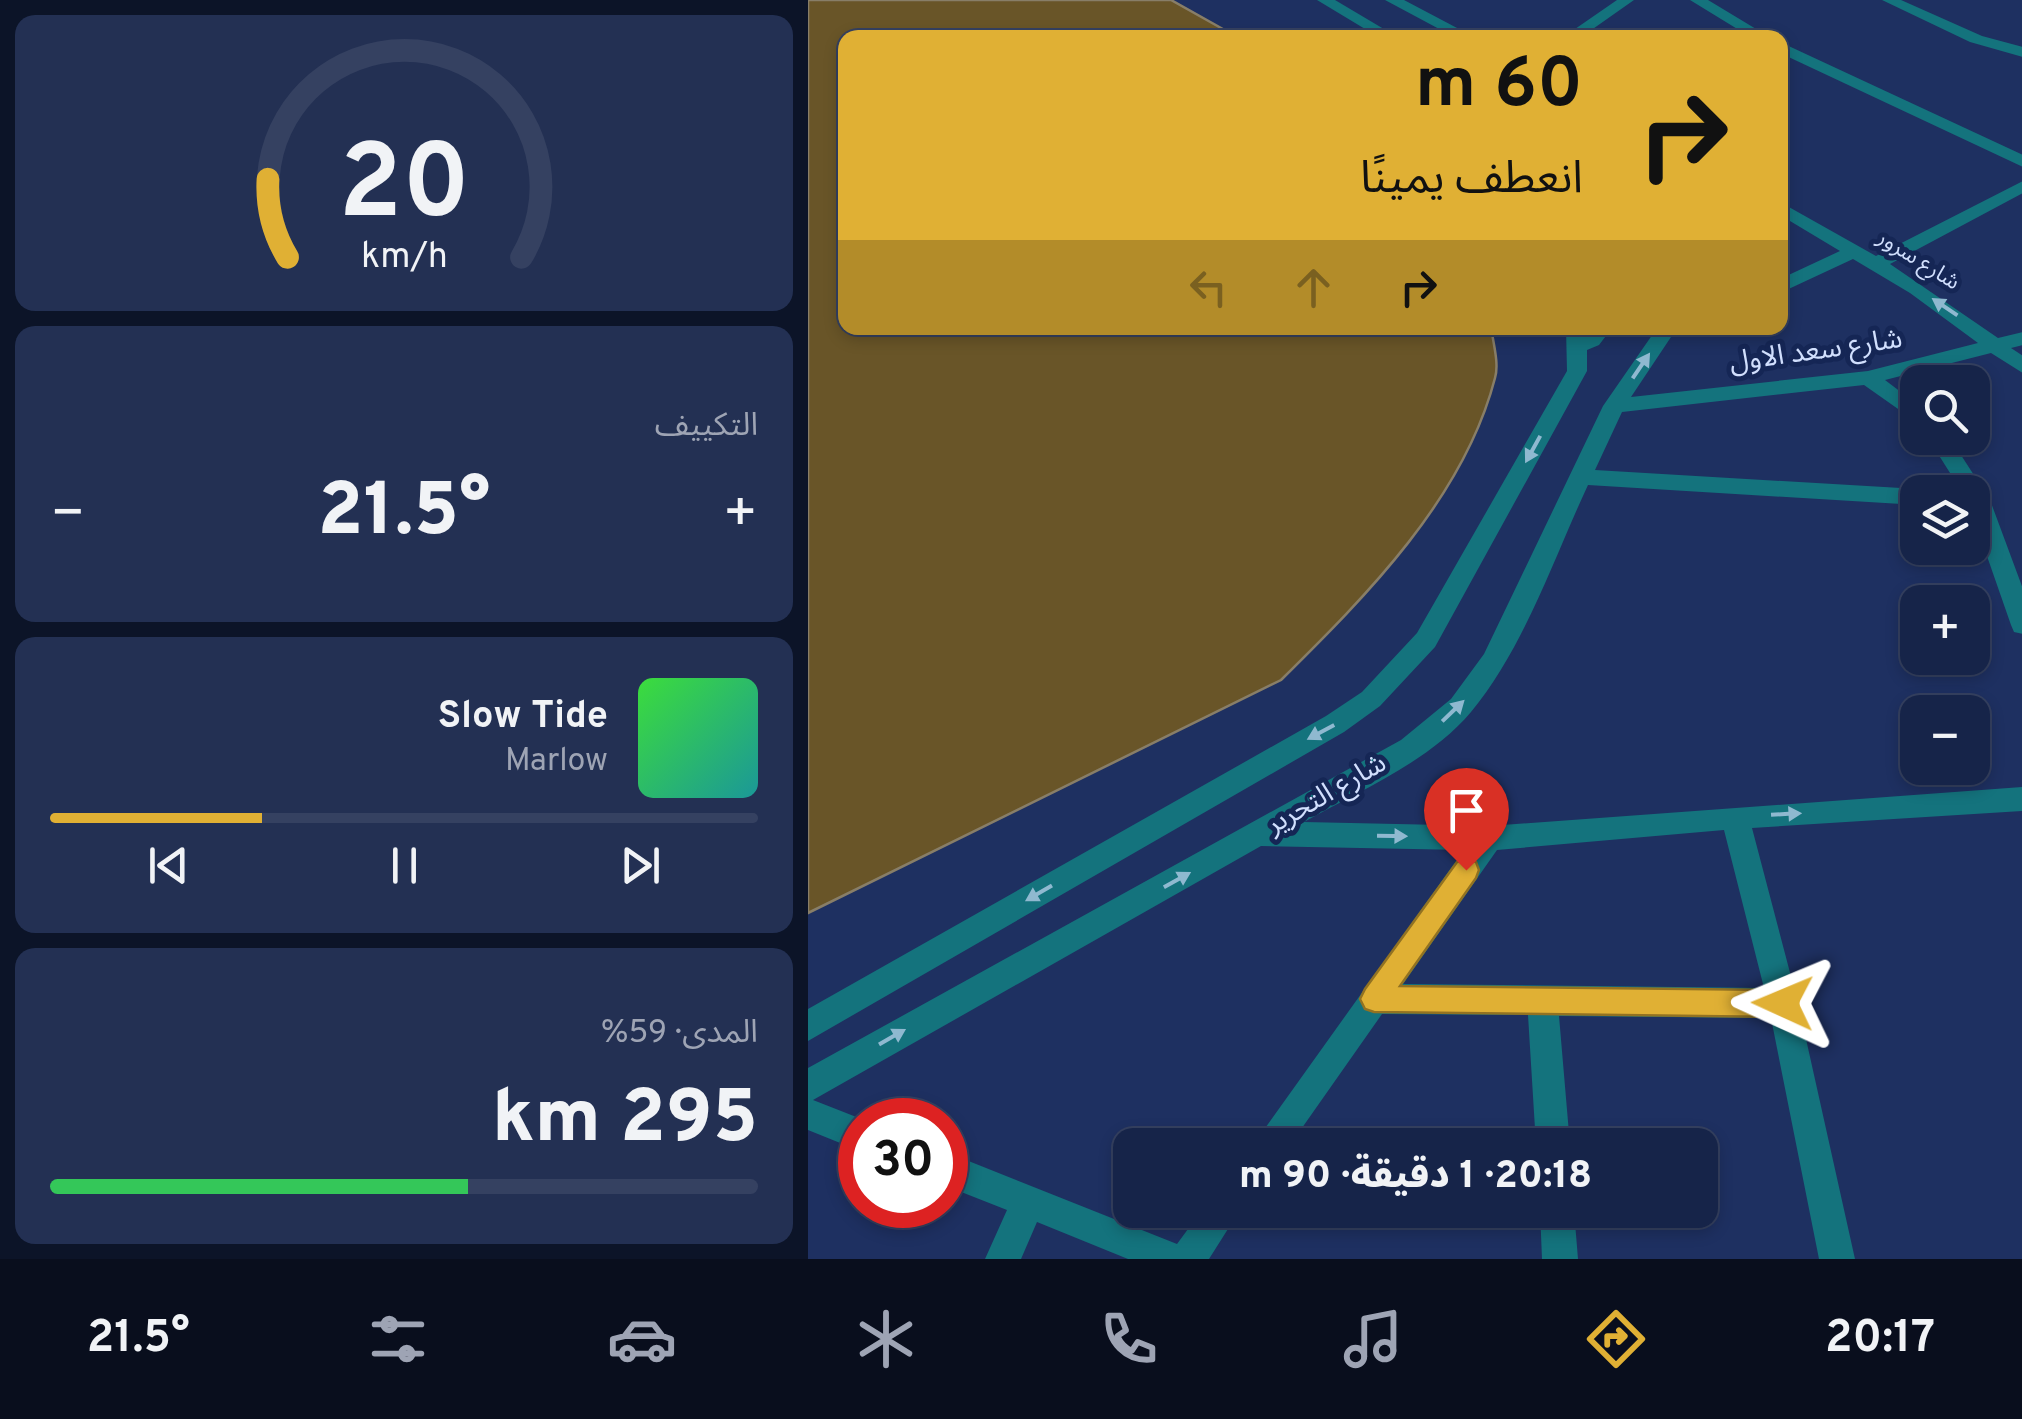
<!DOCTYPE html>
<html lang="ar">
<meta charset="utf-8">
<style>
body{margin:0;font-family:Overpass,"Noto Sans Arabic",sans-serif;background:#233053;color:#f1f3f6;direction:rtl;height:100vh;display:flex;flex-direction:column;font-size:38px;white-space:nowrap}
*{box-sizing:border-box;margin:0}
p{font-size:32px;color:#9ea4b4}
.icon{flex:none;width:55px;height:55px;fill:none;stroke:currentColor;stroke-width:2;stroke-linecap:round;stroke-linejoin:round}
.map{position:relative;flex:1;overflow:hidden;direction:ltr}
.panel{display:flex;flex-direction:column;gap:15px;padding:15px;background:#0c1428;width:808px}
.panel>*{flex:none}
.guide{position:absolute;left:30px;top:30px;width:950px;height:305px;border-radius:20px;box-shadow:0 5px 15px #0003,0 0 0 2px #354161;direction:rtl;background:#e0b034;color:#111;overflow:hidden}
.controls{position:absolute;left:1092px;top:365px;display:grid;gap:20px}
.controls a{display:grid;place-items:center;width:90px;height:90px;border-radius:20px;background:#162449;box-shadow:0 5px 15px #0003,0 0 0 2px #354161;font-size:50px}
.speed{position:absolute;left:30px;top:1098px;display:flex;gap:20px;font-size:50px;font-weight:700;text-align:center}
.speed>*{display:grid;place-content:center;width:130px;height:130px;border-radius:50%;background:#162449;box-shadow:0 5px 15px #0003,0 0 0 2px #354161;line-height:1}
.speed .limit{border:15px solid #d22;background:#fff;color:#111}
.pin{position:absolute;display:grid;place-items:center;width:85px;height:85px;color:#fff;margin:-102px -42px;border-radius:50% 50% 50% 0;rotate:-45deg;box-shadow:0 0 10px #0007}
.pin .icon{rotate:45deg}
.me{position:absolute;width:110px;margin:-55px;rotate:271deg;stroke-linejoin:round;filter:drop-shadow(0 0 8px #0008)}
.turn{display:flex;align-items:center;gap:35px;height:210px;padding:0 40px;font-size:45px}
.turn .icon{width:130px;height:130px;stroke-width:2.5}
.turn b{display:block;font-size:70px;line-height:85px}
.lanes{display:flex;align-items:center;height:95px;padding:0 40px;background:#0003;justify-content:center;gap:50px;direction:ltr}
.lanes .off{opacity:.35}
.big{font-size:75px;font-weight:800;line-height:1.1}
.panel .card{flex:1;display:flex;flex-direction:column;justify-content:center;gap:15px;min-width:0;padding:0 35px;border-radius:20px;background:#233053}
.panel .dial{align-items:center;gap:0}
.dial svg{height:260px;overflow:visible;fill:none;stroke:#354161;stroke-width:7;stroke-linecap:round;text-anchor:middle}
.dial text{fill:#f1f3f6;stroke:none}
.song{display:flex;align-items:center;gap:30px}
.cover{width:120px;height:120px;border-radius:15px;background:linear-gradient(135deg,hsl(120 70% 55%),hsl(180 70% 35%))}
.played{height:10px;border-radius:5px;background:linear-gradient(90deg,#e0b034 30%,#354161 30%)}
.keys{display:flex;justify-content:space-around;direction:ltr}
.heat{display:flex;justify-content:space-between;align-items:center;font-size:55px;direction:ltr}
.charge{height:15px;border-radius:8px;background:linear-gradient(90deg,#34c759 59%,#354161 0)}
.trip{position:absolute;left:305px;top:1128px;width:605px;height:100px;border-radius:20px;background:#162449;box-shadow:0 5px 15px #0003,0 0 0 2px #354161;font-weight:800;line-height:100px;text-align:center;direction:rtl}
.tabs{display:flex;height:160px;justify-content:space-around;align-items:center;background:#090e1d;color:#9ea4b4}
.tabs .icon{width:70px;height:70px}
.tabs .active{color:#e0b034}
.tabs b{font-size:45px;color:#f1f3f6}
main{display:flex;flex:1;min-height:0}
.map>svg:first-child{display:block}
</style>
<main>
<div class="map">
<svg width="1215" height="1259" viewBox="0 0 1215 1259">
<rect width="100%" height="100%" fill="#1e3061"/>
<path fill="#695528" stroke="#887e68" stroke-width="2.5" d="M0 0H363L429 37 38 38V328H680L684 333C686 346 691 365 687 378 656 498 559 595 473 680L0 913Z"/>
<g fill="none" stroke-linecap="round" stroke-linejoin="round">
<path fill="#14737d" fill-rule="evenodd" d="M509 0H527L591 38H572Z
M577 0H596L668 38H648Z
M809 0H826L772 38H754Z
M882 0H900L963 38H944Z
M1074 0H1093L1174 36 1215 47V57L1162 42Z
M972 42 1215 155V167L972 53Z
M1215 181V193L1082 264 1190 338 1215 332V345L1203 348 1215 356V373L1183 353 1077 380 1110 405V423L1056 385 814 412 787 470 1110 489 1119 492H1110V505L780 485C745 560 716 648 663 712 621 762 551 791 496 822L681 826 1215 787V811L944 828 990 1003 1047 1259H1011L963 1018 751 1016 762 1145H728L720 1015 574 1014 482 1145H445L656 850 453 846 5 1100 56 1120H52V1151L0 1130V1068L593 740 643 699 676 654 795 406 849 328H869L823 397 1060 371 1170 343 1102 293 1045 259 972 293V279L1032 251 972 215V202L1068 256ZM916 830 956 988 595 984 689 850Z
M758 328H778V334L783 328H804L791 345 779 350V371L627 647 572 706 536 732 0 1041V1009L518 716 554 692 609 633 759 371Z
M1120 438H1142L1182 500 1215 589V634L1206 632 1203 625 1165 516V492H1154Z
M138 1152 369 1244 394 1210H432L401 1259H320L229 1222 213 1259H177L199 1210 138 1186Z
M732 1210H766L770 1259H734Z"/>
</g>
<defs><path id="oneway-solid" d="M-6-.8H1V-3.2L6.5 0L1 3.2V.8H-6Z" transform="scale(2.5)"/></defs>
<g fill="#8fb9d0">
<use href="#oneway-solid" transform="translate(1137 307) rotate(-146)"/>
<use href="#oneway-solid" transform="translate(833 366) rotate(-56)"/>
<use href="#oneway-solid" transform="translate(725 449) rotate(119)"/>
<use href="#oneway-solid" transform="translate(645 711) rotate(-44)"/>
<use href="#oneway-solid" transform="translate(513 732) rotate(152)"/>
<use href="#oneway-solid" transform="translate(978 814) rotate(-3)"/>
<use href="#oneway-solid" transform="translate(584 836) rotate(1)"/>
<use href="#oneway-solid" transform="translate(369 880) rotate(-29)"/>
<use href="#oneway-solid" transform="translate(231 893) rotate(150)"/>
<use href="#oneway-solid" transform="translate(84 1037) rotate(-30)"/>
</g>
<path fill="#e0b034" stroke="#927222" stroke-width="2.5" d="M658 858 668 862 671 870 668 878 592 986 975 990 985 994 989 1003 985 1013 975 1017 566 1012 557 1009 552 999 557 989 649 862Z"/>
<g text-anchor="middle" dominant-baseline="central" stroke-width="10" stroke-linejoin="round" paint-order="stroke">
<g font-size="22" fill="#d1dffd" stroke="#152655">
<text transform="translate(1110 261) rotate(32)">شارع سرور</text>
</g>
<g font-size="28" fill="#d1dffd" stroke="#152655">
<text transform="translate(1008 352) rotate(-8)">شارع سعد الاول</text>
<text transform="translate(519 795) rotate(-30)">شارع التحرير</text>
</g>
</g>
</svg>
<div class="controls">
<a><svg class="icon" aria-label="search" viewBox="0 0 24 24"><circle cx="10" cy="10" r="6"/><path d="M15 15l6 6"/></svg></a>
<a><svg class="icon" aria-label="layers" viewBox="0 0 24 24"><path d="M12 4l9 5-9 5-9-5zM3 14l9 5 9-5"/></svg></a>
<a>+</a>
<a>−</a>
</div>
<div class="speed"><div class="limit">30</div></div>
<div class="pin" style="left:658px;top:870px;background:#d93025"><svg class="icon" aria-label="arrive" viewBox="0 0 24 24"><path d="M6 21V4h12l-3 4 3 4H6"/></svg></div>
<svg class="me" style="left:975px;top:1003px" viewBox="-20 -20 40 40"><path d="M0-17L14 15 0 8-14 15z" fill="#e0b034" stroke="#fff" stroke-width="4"/></svg>
<div class="trip">20:18 · 1 دقيقة · 90 m</div>
<div class="guide">
<div class="turn"><svg class="icon" aria-label="right" viewBox="0 0 24 24"><path d="M7 20v-9h11M14 6l5 5-5 5"/></svg><div><b>60 m</b>انعطف يمينًا</div></div>
<div class="lanes"><svg class="icon off" aria-label="left" viewBox="0 0 24 24"><path d="M17 20v-9H6M10 6l-5 5 5 5"/></svg><svg class="icon off" aria-label="ahead" viewBox="0 0 24 24"><path d="M12 20V5M6 11l6-6 6 6"/></svg><svg class="icon" aria-label="right" viewBox="0 0 24 24"><path d="M7 20v-9h11M14 6l5 5-5 5"/></svg></div>
</div>
</div>
<section class="panel">
<div class="card dial"><svg viewBox="0 0 100 80">
<path d="M14 69A42 42 0 1 1 86 69"/>
<path d="M14 69A42 42 0 0 1 8 45" stroke="#e0b034"/>
<text x="50" y="56" font-size="32" font-weight="700">20</text>
<text x="50" y="72" font-size="11">km/h</text>
</svg></div>
<div class="card"><p>التكييف</p>
<div class="heat"><a>−</a><b class="big">21.5°</b><a>+</a></div>
</div>
<div class="card">
<div class="song"><i class="cover"></i><div><b>Slow Tide</b><p>Marlow</p></div></div>
<div class="played"></div>
<div class="keys"><svg class="icon" aria-label="previous" viewBox="0 0 24 24"><path d="M18 5L8 12l10 7zM5 5v14"/></svg><svg class="icon" aria-label="pause" viewBox="0 0 24 24"><path d="M8 5v14M16 5v14"/></svg><svg class="icon" aria-label="next" viewBox="0 0 24 24"><path d="M6 5l10 7-10 7zM19 5v14"/></svg></div>
</div>
<div class="card"><p>المدى · 59%</p><b class="big">295 km</b><div class="charge"></div></div>
</section>
</main>
<nav class="tabs">
<b>20:17</b>
<svg class="icon active" aria-label="directions" viewBox="0 0 24 24"><path d="M12 3l9 9-9 9-9-9zM9 14v-3h6M13 9l2 2-2 2"/></svg>
<svg class="icon" aria-label="music" viewBox="0 0 24 24"><path d="M9 18V5l10-2v13"/><circle cx="6" cy="18" r="3"/><circle cx="16" cy="16" r="3"/></svg>
<svg class="icon" aria-label="phone" viewBox="0 0 24 24"><path d="M5 4h4l2 5-3 2q2 4 5 5l2-3 5 2v4C11 20 4 13 5 4z"/></svg>
<svg class="icon" aria-label="climate" viewBox="0 0 24 24"><path d="M12 3v18M4 7l16 10M4 17L20 7"/></svg>
<svg class="icon" aria-label="car" viewBox="0 0 24 24"><path d="M5 17H2v-5l4-1 3-4h7l3 4 3 1v5h-3M9 17h6M6 11h13"/><circle cx="7" cy="17" r="2"/><circle cx="17" cy="17" r="2"/></svg>
<svg class="icon" aria-label="filters" viewBox="0 0 24 24"><path d="M4 7h16M4 17h16"/><circle cx="9" cy="7" r="2"/><circle cx="15" cy="17" r="2"/></svg>
<b>21.5°</b>
</nav>
